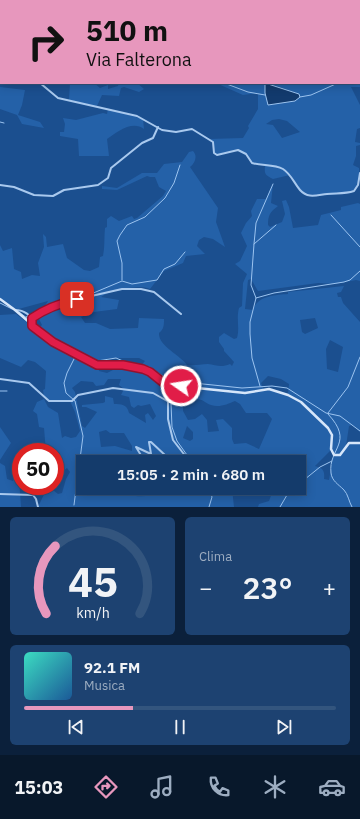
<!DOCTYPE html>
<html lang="it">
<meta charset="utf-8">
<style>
body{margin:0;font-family:"IBM Plex Sans",sans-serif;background:#1d4271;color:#f1f3f6;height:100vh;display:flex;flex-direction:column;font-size:15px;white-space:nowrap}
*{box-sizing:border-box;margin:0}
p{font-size:13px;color:#9dadc1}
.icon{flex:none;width:22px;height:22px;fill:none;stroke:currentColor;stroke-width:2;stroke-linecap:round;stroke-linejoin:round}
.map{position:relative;height:507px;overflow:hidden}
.panel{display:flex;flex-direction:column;gap:10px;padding:10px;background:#0b203b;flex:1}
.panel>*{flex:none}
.hud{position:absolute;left:0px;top:0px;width:360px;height:84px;box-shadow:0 2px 10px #0003,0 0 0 1px #33557e;background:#e797bd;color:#111;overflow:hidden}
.speed{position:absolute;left:12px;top:443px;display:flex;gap:8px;font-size:20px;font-weight:700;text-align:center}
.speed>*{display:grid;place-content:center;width:52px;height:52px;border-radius:50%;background:#143b6b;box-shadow:0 2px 10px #0003,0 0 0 1px #33557e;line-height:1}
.speed .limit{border:6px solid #d22;background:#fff;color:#111}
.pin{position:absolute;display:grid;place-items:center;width:34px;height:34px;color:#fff;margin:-17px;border-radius:8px;box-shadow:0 2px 6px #0006}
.me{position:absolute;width:44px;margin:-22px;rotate:283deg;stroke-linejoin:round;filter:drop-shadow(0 0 3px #0008)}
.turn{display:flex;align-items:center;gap:14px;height:84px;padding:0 20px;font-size:18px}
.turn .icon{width:52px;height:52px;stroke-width:2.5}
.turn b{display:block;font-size:28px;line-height:34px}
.big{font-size:30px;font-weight:600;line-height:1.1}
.panel .card{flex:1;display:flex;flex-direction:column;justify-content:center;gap:6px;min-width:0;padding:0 14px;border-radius:6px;background:#1d4271}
.panel .dial{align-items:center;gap:0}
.dial svg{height:104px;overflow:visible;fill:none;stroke:#33557e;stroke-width:7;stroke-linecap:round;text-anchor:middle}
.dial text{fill:#f1f3f6;stroke:none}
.song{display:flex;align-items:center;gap:12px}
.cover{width:48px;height:48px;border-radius:6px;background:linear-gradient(135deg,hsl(170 70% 55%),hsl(210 70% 35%))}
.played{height:4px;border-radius:2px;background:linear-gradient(90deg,#e797bd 35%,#33557e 35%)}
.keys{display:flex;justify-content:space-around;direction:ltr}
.heat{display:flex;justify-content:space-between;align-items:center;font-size:22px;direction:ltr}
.panel .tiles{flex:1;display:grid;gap:10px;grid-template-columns:1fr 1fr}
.card:last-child{grid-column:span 2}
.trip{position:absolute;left:76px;top:455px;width:230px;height:40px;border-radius:0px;background:#143b6b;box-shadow:0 2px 10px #0003,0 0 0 1px #33557e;font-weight:600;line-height:40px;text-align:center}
.tab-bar{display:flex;height:64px;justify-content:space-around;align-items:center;background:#08182b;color:#9dadc1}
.tab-bar .icon{width:28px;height:28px}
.tab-bar .active{color:#e797bd}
.tab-bar b{font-size:18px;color:#f1f3f6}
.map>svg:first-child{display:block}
</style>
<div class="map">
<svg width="360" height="507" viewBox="0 0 360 507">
<rect width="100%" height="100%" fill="#1b4f8f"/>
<path fill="#2461a8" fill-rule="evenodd" d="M182 0H297L181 1Z
M359 73 360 87H351L360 105V128L357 129 355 142 360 143V145L356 146V156L353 165 359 168C360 176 359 184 354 191 343 194 310 199 301 191 297 187 294 180 290 175L273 179C266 175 264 175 265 166L252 163 246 154 238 150H234L220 155 214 153 213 142 209 139 243 138 249 128 248 126 258 109V93L243 95 216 83H265L268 105 295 101 299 94 269 83H359ZM279 119 287 121 300 132 282 138 273 125 266 124 272 120Z
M70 83H94L100 88 108 85V89L118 86 119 83H137L144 89 139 92 124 87 121 88 119 96 102 95 97 106 69 100Z
M0 87 25 90 22 105 18 115 40 122 44 128 22 124 17 115 0 109Z
M108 109 143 119 144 129C132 120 117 132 107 139L109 156H79L78 139 60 136V132H64L65 124 63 118 76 120 103 113 107 114Z
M193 151C198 156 195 163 190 167L218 208 216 222 225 247 213 239 204 237 199 240 197 246 205 254 186 256 183 263 164 271 150 289C142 284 109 290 101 297L119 300 117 309 94 312 81 317 85 323H96L110 329 138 328 139 318 164 319C164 325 164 329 159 333 158 346 180 355 187 365 195 366 201 364 208 364 216 365 221 368 230 364L232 366 234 362 224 351V349L219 342V337L224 333 234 339 237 338C240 328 236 319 239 308L242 306 243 283 247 274 235 264 240 261 247 246 241 233 246 223 252 216 251 211 257 199H266L273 184 271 203 278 206C270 212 268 215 268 225L270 227 282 222 285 214 282 201 286 200 289 207 293 228 318 225 321 215 341 210V207L358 203 360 204V281L356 280 335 284 318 283 258 291 251 279 248 280 245 309 253 310C257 296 275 295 288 294V292L344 286 341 292 337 293 338 297H341L343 303 360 322V432L352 425 349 426 346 446 349 443H360V507H258L259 504 269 501 272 493 266 488H299V462H168L166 456 163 455V462H145L141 457 140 462 111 460 109 462H83V488H122C132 500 143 495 156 496L157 488H232L234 507H38L48 486 58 494 62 493 66 479 70 472 67 468 63 471H55V452H46L44 428 39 427 37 414 33 411 37 402 44 399 48 407 58 413 62 438 65 436 71 438 76 437 80 431 75 412 70 401H49L44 397 43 390 45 389 46 371 35 362 28 360 21 367 0 358V315L16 314 37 330 42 325 37 315 41 312 48 301 15 310 0 299V245L3 251 12 248 14 269 21 272 22 279 32 275 40 276 38 263 44 247 43 234 46 237 47 247 63 244 67 258 84 270 90 271 99 267 100 257 103 256C105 246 104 238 105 228L107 227V219L111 216 119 221 132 216 134 219 137 218 163 196 166 191 159 187 155 177H150L147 176 117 190 102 189V186L117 188 142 173H157L164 164 182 162 189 152ZM315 318 318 328 305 334 302 332 300 320ZM330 340 343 347 338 372 327 369 326 349ZM111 358H139L145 361 139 368 114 365 113 370 107 373 99 371 97 361ZM268 376 281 379 289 384 288 394 269 389 264 390 261 383ZM108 379H121L119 385 124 389 121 395 129 397 131 406 134 408 138 405 141 406 150 404 156 416 153 420 148 413 145 415 146 423 129 413C127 404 121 404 114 404L113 398 105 396V402L103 403 82 405V407H86L97 412 85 428 82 426 75 392 72 388 81 381 93 382 96 386 104 385ZM168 385 188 387 190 394 177 399 169 398ZM196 399C203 399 205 403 211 405 219 408 228 404 235 401L240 404 246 413H267L272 419 259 449 246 443 234 444 232 439V428L223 419 216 420 219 431 208 432 207 420 202 414 195 419 188 420 183 411V407ZM187 426 193 432V439L190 441 183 438ZM106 430 110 433H124L132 446V451L115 446 101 447 99 432ZM331 450 336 456 333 457 329 480 324 479C325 471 323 468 315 466Z
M0 427 11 443 0 460Z
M0 463 5 466 7 479 13 481 15 474 13 467 16 463 18 465 21 507H0Z"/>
<path fill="#123a6d" stroke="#9cc4f0" d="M265 83 299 94 300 97 295 101 268 105 265 93Z"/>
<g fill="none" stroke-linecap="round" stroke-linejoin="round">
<path stroke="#9cc4f0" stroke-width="1" d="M122 0 124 1
M359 75 360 74
M224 83 248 92 265 95
M300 97 311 95 338 83
M0 122 4 123
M331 215 360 247
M254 244 276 225
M122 280V263L117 241 120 235 127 225 145 217 165 198 174 183 180 165
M256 298 274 293 344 282 350 280 360 271
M0 303 12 309
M19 312 32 322
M26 317 46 307 91 294 122 281 132 284 157 280 164 269 175 264 185 252
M34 324 52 337 97 361 116 358 123 361 149 367 164 377 174 381 242 388 272 386 287 388 326 413 340 416 360 431
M170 380 172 427 177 441 192 462
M260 386 252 358 250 334V322L256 298 251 285 254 244 256 223 273 184
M0 391H7
M328 413 348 387 360 357
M328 414C355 443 328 448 331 473 332 481 338 484 344 490 348 494 349 502 352 507
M299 484 320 467 332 461
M209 488 212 497 209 507
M74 505 83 436 75 401 66 393 64 383 67 373 78 351
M280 507 287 495 294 488"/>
<path stroke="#a9c9ee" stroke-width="2" d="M0 16H1
M40 83 58 98 137 116 162 130 176 132 192 129 213 142 214 153 217 155 238 150 246 154 252 163C262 166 274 164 283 169 291 174 294 183 300 190 308 199 317 195 327 194 337 193 345 194 354 191L358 185 360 173
M0 185 14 187 34 195 53 196 64 190 98 185 108 178 111 168 142 143 153 138 158 127
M15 310C24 310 32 315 33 324
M32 318 65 302 122 289H141L154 292 181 314
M0 379 29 383 49 401H72L78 395 113 388 153 393 169 402
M168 385V419L173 440 190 462
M145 462 136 447 151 454 149 442H151L166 456 175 457 181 462
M0 494 33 495 36 499 38 507"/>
<path stroke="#d6e6fa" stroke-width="2.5" d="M0 299 15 310 50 340 97 365 127 366 143 369 168 385 245 393 269 389 288 395 301 402 328 428 332 435 331 449 334 455H340L349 443H360"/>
</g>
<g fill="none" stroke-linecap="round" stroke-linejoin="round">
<defs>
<path id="route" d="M77 299C61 303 45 309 32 318V326L53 342 97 365H123L143 369 150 372 165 384 181 386"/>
</defs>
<use href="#route" stroke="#92132f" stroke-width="10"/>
<use href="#route" stroke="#e11d48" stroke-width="7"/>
</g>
</svg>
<div class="speed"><div class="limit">50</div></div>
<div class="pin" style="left:77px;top:299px;background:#d93025"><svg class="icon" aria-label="arrive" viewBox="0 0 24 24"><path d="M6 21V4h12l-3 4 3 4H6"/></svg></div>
<svg class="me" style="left:181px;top:386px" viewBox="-20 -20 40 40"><circle r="17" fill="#e11d48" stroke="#fff" stroke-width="3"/><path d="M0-11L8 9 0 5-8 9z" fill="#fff"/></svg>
<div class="trip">15:05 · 2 min · 680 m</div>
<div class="hud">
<div class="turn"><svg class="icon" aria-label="right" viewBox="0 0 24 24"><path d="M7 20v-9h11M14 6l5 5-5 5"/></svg><div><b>510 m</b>Via Falterona</div></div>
</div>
</div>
<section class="panel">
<div class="tiles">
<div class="card dial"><svg viewBox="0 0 100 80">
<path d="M14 69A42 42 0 1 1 86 69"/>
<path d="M14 69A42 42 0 0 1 21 17" stroke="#e797bd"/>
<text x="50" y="56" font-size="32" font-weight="700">45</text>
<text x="50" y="72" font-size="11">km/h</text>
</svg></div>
<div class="card"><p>Clima</p>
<div class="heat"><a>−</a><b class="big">23°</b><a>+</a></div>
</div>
<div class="card">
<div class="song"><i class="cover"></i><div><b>92.1 FM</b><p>Musica</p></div></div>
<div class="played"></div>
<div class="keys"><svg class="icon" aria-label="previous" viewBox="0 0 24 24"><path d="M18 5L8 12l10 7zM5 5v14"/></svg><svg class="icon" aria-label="pause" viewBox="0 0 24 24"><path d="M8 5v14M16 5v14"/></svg><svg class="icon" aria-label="next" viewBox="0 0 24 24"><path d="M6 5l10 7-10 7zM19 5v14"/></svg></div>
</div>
</div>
</section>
<nav class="tab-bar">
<b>15:03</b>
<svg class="icon active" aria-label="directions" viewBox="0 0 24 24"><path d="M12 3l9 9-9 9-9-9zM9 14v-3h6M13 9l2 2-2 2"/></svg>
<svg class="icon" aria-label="music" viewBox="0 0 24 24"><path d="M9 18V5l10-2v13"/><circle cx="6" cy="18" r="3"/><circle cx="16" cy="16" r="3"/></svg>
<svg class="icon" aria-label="phone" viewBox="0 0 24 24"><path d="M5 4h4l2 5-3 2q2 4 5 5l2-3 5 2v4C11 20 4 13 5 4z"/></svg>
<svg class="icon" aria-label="climate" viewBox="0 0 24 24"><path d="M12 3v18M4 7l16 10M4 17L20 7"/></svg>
<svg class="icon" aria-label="car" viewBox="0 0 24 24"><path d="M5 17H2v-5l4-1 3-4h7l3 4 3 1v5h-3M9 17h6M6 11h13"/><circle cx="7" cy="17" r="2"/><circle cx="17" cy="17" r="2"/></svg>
</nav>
